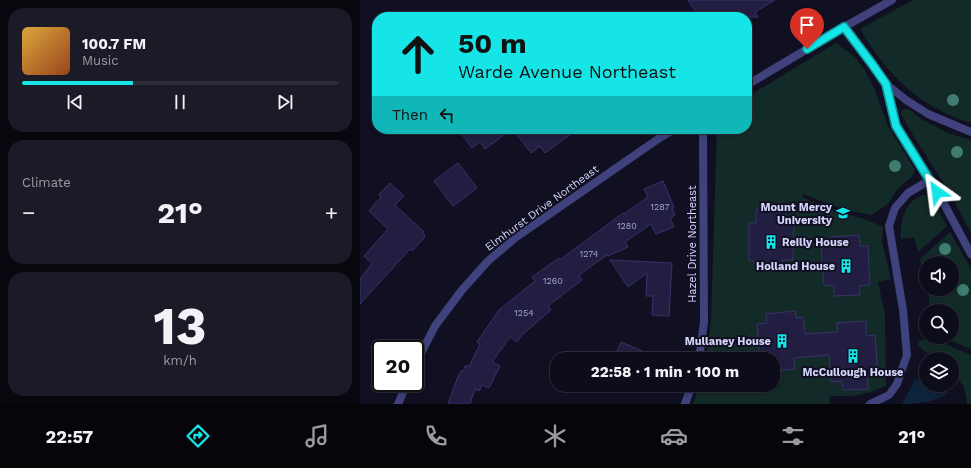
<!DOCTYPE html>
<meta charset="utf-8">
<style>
body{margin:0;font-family:"Work Sans",sans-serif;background:#1b1a27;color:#f1f3f6;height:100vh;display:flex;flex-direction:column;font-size:15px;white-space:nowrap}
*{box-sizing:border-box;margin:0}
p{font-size:13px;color:#9a9ba2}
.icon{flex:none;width:22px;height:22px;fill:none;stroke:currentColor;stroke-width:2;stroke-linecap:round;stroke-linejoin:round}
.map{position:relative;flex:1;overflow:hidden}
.panel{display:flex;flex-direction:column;gap:8px;padding:8px;background:#07070e;width:360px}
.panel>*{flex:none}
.guide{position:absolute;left:12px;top:12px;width:380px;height:122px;border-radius:16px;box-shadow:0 2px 6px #0003,0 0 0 1px #2d2c39;background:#15e5e6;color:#111;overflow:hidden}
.tools{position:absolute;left:559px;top:256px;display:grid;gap:8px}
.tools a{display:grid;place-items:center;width:40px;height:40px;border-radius:50%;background:#0d0c1a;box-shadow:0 2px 6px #0003,0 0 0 1px #2d2c39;font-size:20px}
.speed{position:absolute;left:12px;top:340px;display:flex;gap:8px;font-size:20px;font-weight:700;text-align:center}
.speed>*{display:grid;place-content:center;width:52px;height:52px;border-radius:50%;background:#0d0c1a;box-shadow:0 2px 6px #0003,0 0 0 1px #2d2c39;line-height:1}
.speed .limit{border:2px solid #111;border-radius:6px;background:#fff;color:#111}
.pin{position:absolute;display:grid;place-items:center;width:34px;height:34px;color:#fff;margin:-41px -17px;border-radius:50% 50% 50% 0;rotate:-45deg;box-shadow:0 0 4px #0007}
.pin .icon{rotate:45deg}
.me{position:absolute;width:44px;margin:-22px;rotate:329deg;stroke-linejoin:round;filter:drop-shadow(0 0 3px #0008)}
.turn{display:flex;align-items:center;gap:14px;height:84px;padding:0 20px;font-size:18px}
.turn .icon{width:52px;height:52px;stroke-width:2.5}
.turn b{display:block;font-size:28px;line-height:34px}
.then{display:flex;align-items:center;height:38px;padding:0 20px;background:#0003;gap:8px;font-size:15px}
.big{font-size:30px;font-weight:700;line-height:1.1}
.panel .card{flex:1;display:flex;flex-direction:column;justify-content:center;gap:6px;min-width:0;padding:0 14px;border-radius:16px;background:#1b1a27}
.panel .dial{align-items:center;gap:0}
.dial b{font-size:52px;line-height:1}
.song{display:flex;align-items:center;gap:12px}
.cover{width:48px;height:48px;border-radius:6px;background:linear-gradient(135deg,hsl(40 70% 55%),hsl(20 70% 35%))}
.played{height:4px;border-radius:2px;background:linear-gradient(90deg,#15e5e6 35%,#2d2c39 35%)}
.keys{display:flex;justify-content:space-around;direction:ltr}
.heat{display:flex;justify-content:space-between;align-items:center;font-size:22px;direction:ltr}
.trip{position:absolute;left:190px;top:352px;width:230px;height:40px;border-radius:16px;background:#0d0c1a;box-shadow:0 2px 6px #0003,0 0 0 1px #2d2c39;font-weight:700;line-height:40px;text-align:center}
.tabs{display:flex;height:64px;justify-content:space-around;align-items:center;background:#05050a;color:#9a9ba2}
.tabs .icon{width:28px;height:28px}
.tabs .selected{color:#15e5e6}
.tabs b{font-size:18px;color:#f1f3f6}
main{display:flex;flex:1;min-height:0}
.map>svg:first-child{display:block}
</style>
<main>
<section class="panel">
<div class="card">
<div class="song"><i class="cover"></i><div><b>100.7 FM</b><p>Music</p></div></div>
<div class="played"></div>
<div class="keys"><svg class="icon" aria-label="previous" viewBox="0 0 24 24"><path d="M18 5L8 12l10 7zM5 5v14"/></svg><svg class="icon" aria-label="pause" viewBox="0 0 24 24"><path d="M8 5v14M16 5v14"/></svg><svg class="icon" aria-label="next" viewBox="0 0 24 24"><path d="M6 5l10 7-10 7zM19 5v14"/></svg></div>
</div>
<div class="card"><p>Climate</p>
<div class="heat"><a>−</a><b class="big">21°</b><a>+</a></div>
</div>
<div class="card dial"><b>13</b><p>km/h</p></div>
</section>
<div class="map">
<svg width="611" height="404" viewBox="0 0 611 404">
<rect width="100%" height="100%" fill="#111022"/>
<path fill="#132b28" d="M553 0H611V123C558 106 528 76 500 29Z
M476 43 495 57 504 69 514 88 528 126 555 170 552 177 543 184 536 191 528 204 511 215 485 210 443 194 442 197C468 211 497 214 523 227L522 242 531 279 518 282 525 315 526 386 511 392 492 396H470V404H333L340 385H413V359H346L351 321 357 129H387V97Z
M543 109H548L563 120 588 133 611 140V233L591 195 548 127 541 113Z
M565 195 571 197 587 226 558 252 554 237 541 239C540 221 545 199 565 195Z
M590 232 611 269V349L582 337H592V311H570L568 289H592V263H566V283L560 259Z
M573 339 611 355V404H607C606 391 604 382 592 375V359H581L576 355 565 352 558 345 559 341Z"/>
<path fill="#0e233c" d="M566 375V385H579L584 390 588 392 587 394C573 402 558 404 542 404L555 380 564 379Z"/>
<path fill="#211e41" stroke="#38326b" d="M328 0H415L395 12 398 17H339Z
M98 129H152L125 149 120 142 112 148Z
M153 129H218L185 153 180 146 171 153Z
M98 163 117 188 93 206 74 181Z
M303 181 314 207 312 208 315 215 310 218 314 227 296 234 291 224 265 242 268 247 248 256 247 255 219 275 222 280 188 306 191 310 162 335 157 342 150 337 132 362 140 366 129 388 122 385 119 391 115 389 110 404H88L97 379 101 371H103L106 365 109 367 120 344 117 342 139 310 175 281 172 277 199 258 200 260 263 213 264 214 288 197 284 189Z
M30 183 44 196 35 205 63 231 65 237 52 251 50 249 0 304V279L12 263 4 256 28 229 9 211 21 197 19 194Z
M396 209H426L425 222H434L433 260H422V271H399L400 261H389V223H396Z
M499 235 500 246H508L510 285 499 286 500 295 474 296V285L464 286 461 246 472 245 471 237Z
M250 260 312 263 309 316 292 315 293 296H286L287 273 268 287Z
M435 311 436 318 443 317 445 334 478 332 477 323 506 321V336L515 335 518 376 507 377 508 389 483 390 482 381 471 382 469 355 434 358 435 369 413 371V359H400L397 324 407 323 406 314Z
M261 342 302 359H253Z"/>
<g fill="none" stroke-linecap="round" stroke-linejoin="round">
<path stroke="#3f427c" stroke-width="8" d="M484 27 513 64 526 84 546 100 568 114 611 132
M526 84 536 126 584 204 611 254
M510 404 529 395 537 384 547 355 543 310 529 226 535 208 548 193 570 180"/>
<path stroke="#3f427c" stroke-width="8" d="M387 85 484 27 532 0
M339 359 344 322 343 133 342 129
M55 365 75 326 102 290 128 261 155 238 298 139 314 129
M38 404 47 383
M325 404 332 385"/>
</g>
<g fill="#407c70">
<circle cx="593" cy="100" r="6"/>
<circle cx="597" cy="152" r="6"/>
<circle cx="535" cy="166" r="6"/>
<circle cx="585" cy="249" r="6"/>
<circle cx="603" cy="290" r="6"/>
</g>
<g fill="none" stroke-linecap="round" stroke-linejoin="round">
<defs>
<path id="route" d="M447 49 484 27 512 64 526 84 536 126 577 192"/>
</defs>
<use href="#route" stroke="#0e9596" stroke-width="10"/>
<use href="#route" stroke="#15e5e6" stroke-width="7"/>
</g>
<defs>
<symbol id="university-bare" viewBox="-9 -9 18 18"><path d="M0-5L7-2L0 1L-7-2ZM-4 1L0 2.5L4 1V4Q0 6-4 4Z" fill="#15e5e6" stroke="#111022" stroke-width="2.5" paint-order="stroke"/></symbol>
<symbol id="building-bare" viewBox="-9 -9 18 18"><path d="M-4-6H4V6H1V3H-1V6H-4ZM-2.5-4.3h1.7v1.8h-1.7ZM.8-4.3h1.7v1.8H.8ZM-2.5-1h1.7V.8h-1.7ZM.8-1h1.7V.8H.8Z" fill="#15e5e6" stroke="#111022" stroke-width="2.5" paint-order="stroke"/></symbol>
</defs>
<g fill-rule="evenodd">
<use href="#university-bare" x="473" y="203" width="20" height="20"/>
<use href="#building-bare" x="401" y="232" width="20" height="20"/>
<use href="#building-bare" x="476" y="256" width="20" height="20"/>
<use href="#building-bare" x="412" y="331" width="20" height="20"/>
<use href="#building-bare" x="483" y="346" width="20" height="20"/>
</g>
<g text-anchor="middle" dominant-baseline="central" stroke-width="4" stroke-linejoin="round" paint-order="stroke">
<g font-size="9" fill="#a8a6cc">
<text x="300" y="207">1287</text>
<text x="267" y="226">1280</text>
<text x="229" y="254">1274</text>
<text x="193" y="281">1260</text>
<text x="164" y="313">1254</text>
</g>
<g font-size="11" font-weight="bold" fill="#d5d4fb" stroke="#111022" text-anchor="end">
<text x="472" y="207">Mount Mercy<tspan x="472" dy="13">University</tspan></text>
<text x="422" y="242" text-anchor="start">Reilly House</text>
<text x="475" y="266">Holland House</text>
<text x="411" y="341">Mullaney House</text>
<text x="493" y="372" text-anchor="middle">McCullough House</text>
</g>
<g font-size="11" fill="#d5d4fb" stroke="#111022">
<text transform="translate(182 208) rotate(-36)">Elmhurst Drive Northeast</text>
<text transform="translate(332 244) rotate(-90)">Hazel Drive Northeast</text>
</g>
</g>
</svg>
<div class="tools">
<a><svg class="icon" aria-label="sound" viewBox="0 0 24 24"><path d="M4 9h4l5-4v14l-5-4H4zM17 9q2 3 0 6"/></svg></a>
<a><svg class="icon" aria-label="search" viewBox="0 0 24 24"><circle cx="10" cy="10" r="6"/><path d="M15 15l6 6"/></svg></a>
<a><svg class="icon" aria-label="layers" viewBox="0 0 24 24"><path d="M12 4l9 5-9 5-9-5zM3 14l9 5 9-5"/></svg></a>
</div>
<div class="speed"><div class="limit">20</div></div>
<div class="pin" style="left:447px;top:49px;background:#d93025"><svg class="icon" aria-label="arrive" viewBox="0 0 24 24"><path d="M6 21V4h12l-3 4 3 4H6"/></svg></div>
<svg class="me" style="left:577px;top:192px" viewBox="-20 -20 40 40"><path d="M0-17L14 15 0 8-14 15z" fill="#15e5e6" stroke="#fff" stroke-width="4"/></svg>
<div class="trip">22:58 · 1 min · 100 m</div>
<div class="guide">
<div class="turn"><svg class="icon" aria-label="ahead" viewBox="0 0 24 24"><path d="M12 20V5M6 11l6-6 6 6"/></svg><div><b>50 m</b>Warde Avenue Northeast</div></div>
<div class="then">Then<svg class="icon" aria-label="left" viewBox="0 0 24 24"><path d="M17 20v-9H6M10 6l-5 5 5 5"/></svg></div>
</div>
</div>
</main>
<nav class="tabs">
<b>22:57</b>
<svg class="icon selected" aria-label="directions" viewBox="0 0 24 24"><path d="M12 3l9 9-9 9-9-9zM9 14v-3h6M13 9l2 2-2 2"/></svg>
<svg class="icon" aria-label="music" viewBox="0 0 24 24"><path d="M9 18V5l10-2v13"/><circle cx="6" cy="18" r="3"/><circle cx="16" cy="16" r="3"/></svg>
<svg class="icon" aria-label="phone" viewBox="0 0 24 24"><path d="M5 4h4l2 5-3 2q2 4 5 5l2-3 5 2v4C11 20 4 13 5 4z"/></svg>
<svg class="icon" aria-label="climate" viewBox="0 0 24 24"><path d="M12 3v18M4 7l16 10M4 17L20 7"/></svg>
<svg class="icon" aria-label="car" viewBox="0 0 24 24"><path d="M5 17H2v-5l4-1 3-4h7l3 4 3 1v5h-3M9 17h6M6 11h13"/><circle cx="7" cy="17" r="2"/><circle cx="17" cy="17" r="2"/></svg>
<svg class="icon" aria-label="filters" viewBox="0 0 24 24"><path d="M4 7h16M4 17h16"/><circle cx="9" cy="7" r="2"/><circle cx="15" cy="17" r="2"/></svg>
<b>21°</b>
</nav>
